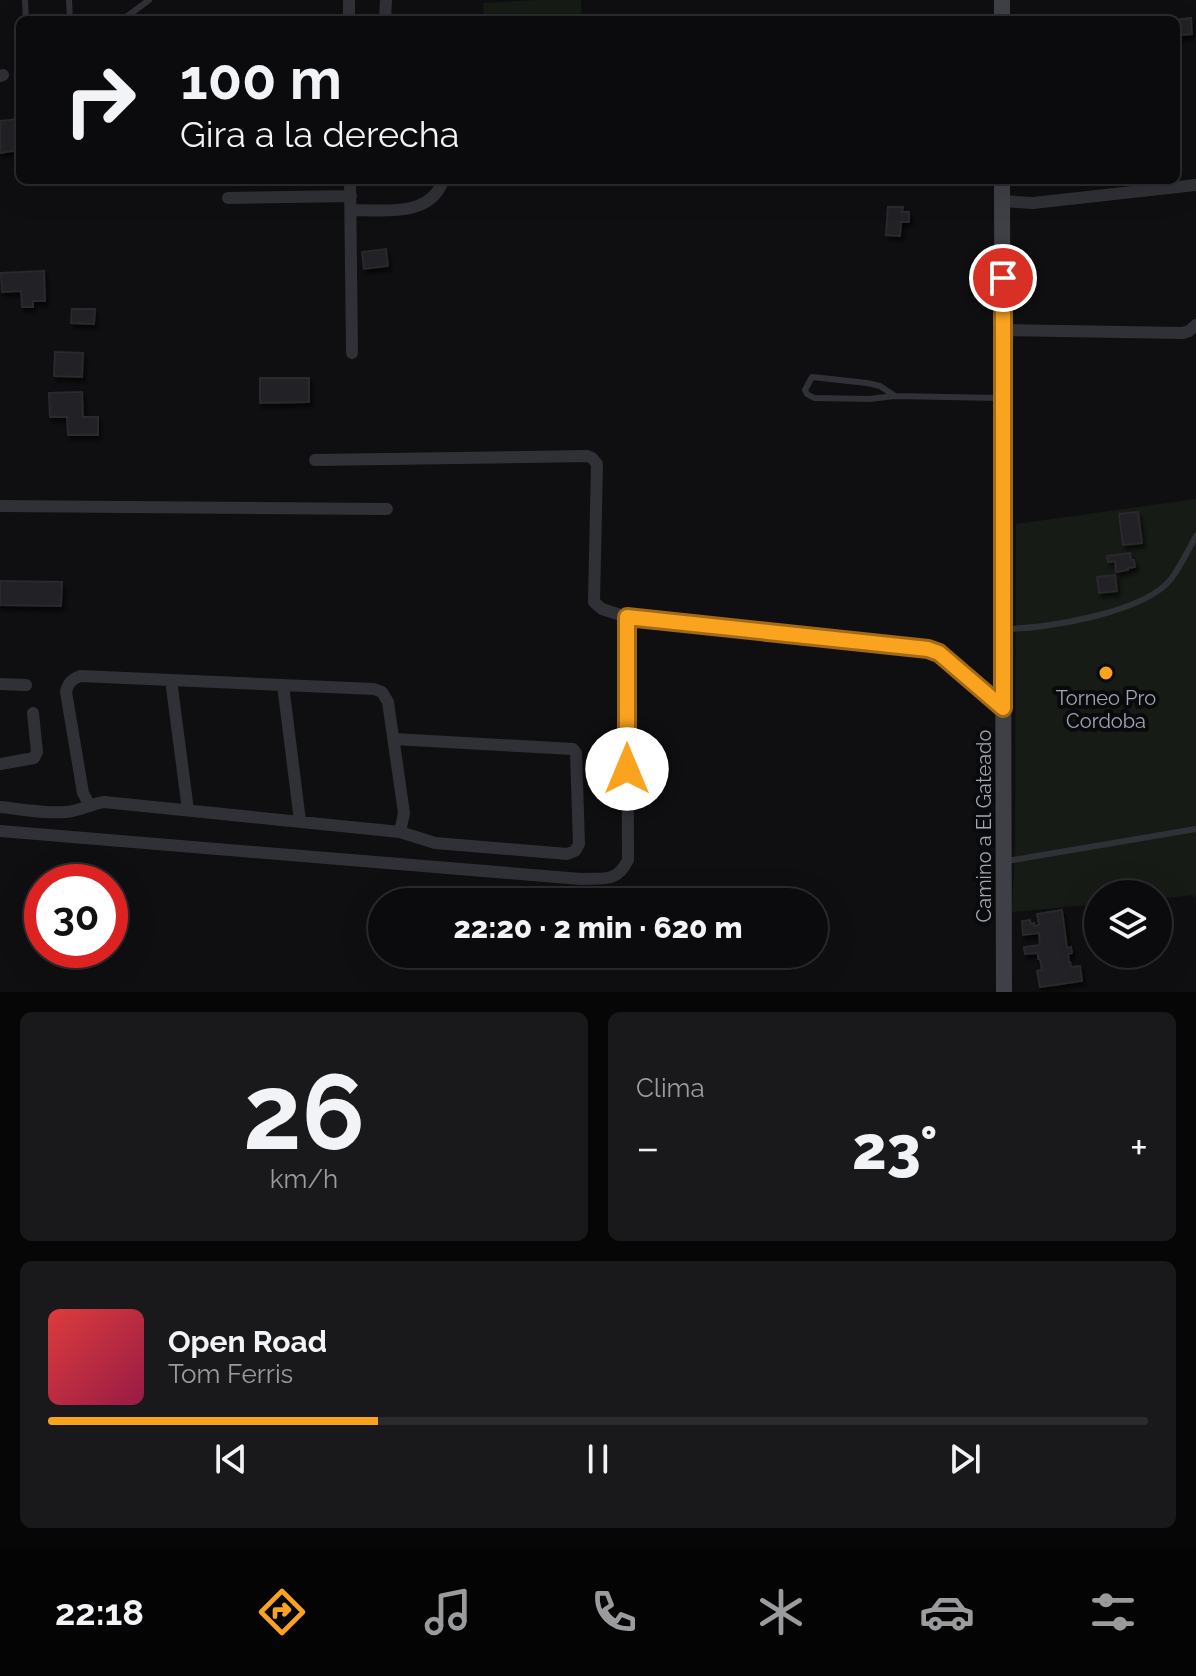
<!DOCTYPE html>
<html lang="es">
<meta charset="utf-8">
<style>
body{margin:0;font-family:Raleway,sans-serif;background:#19191b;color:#f1f3f6;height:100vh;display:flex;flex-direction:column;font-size:30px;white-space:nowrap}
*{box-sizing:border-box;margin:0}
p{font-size:26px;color:#9a9b9d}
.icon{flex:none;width:44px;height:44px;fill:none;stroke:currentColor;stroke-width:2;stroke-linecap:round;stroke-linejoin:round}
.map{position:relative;height:992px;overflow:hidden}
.panel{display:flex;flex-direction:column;gap:20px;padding:20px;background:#060607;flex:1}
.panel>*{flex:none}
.hud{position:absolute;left:16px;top:16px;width:1164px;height:168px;border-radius:12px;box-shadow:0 8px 32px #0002,0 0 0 2px #2b2b2e;background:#0b0b0d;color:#f1f3f6;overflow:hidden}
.controls{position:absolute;left:1084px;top:880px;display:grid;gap:16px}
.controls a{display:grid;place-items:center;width:88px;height:88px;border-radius:50%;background:#0b0b0d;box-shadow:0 8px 32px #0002,0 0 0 2px #2b2b2e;font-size:40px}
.speed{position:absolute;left:24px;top:864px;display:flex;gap:16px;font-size:40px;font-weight:700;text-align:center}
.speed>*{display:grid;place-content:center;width:104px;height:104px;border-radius:50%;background:#0b0b0d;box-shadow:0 8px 32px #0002,0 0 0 2px #2b2b2e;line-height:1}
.speed .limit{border:12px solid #d22;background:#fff;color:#111}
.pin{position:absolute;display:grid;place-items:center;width:68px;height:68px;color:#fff;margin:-34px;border:4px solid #fff;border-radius:50%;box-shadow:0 2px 8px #0007}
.me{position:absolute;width:88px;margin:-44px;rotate:0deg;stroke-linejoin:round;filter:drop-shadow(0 0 6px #0008)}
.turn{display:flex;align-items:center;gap:28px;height:168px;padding:0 32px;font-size:36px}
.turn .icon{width:104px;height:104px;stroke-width:2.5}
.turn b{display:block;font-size:56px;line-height:68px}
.big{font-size:60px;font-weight:800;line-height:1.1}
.panel .tile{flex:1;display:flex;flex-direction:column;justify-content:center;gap:12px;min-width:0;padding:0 28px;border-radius:12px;background:#19191b}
.panel .dial{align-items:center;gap:0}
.dial b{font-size:104px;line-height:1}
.song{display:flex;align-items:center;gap:24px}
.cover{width:96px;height:96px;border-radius:12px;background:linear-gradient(135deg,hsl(0 70% 55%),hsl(340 70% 35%))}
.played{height:8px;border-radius:4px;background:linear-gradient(90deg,#f9a31f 30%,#2b2b2e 30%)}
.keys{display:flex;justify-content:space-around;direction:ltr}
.heat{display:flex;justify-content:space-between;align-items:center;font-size:44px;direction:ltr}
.panel .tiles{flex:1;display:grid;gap:20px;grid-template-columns:1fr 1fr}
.tile:last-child{grid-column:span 2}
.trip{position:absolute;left:368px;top:888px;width:460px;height:80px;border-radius:40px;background:#0b0b0d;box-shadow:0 8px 32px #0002,0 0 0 2px #2b2b2e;font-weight:800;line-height:80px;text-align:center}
.tabs{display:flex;height:128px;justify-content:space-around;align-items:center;background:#040405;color:#9a9b9d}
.tabs .icon{width:56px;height:56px}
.tabs .on{color:#f9a31f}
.tabs b{font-size:36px;color:#f1f3f6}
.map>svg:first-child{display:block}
</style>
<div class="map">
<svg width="1196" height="992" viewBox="0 0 1196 992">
<defs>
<filter id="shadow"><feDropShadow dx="2.5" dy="4.5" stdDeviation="2" flood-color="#0009"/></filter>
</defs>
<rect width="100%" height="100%" fill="#0f0f11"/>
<path fill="#161b16" d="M536 0H581L582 20H484L483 3Z
M1196 499V898L1193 895 1158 899V894H1098V904L1012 912 1015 847 1016 524Z"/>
<path fill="#222225" stroke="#29292d" stroke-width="2" filter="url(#shadow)" d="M1191 18 1192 34 1180 35V40L1176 41V20Z
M20 119V150L0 153V121Z
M888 207H903L902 212H909V222H901L900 236 886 235Z
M386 249 388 266 364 269 362 252Z
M44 271 45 301H33V307H22L21 291 2 292 1 273Z
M72 309H95L94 324 71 323Z
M55 352 83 353 82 377 54 376Z
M260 378H309V402L260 403Z
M82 392 83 417H98V435H68L67 417H50L49 393Z
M1138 512 1142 543 1123 545 1119 514Z
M1130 553 1131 560H1134L1135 567 1128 568V570L1116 572 1115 561 1108 562 1107 556Z
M1115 575 1117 591 1099 593 1097 577Z
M0 581 62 582 61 606 0 605Z
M1062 910 1067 948 1071 947 1072 953 1068 954 1069 962H1070L1071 967 1080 966 1082 981 1040 987 1037 971 1042 970 1040 959H1038V953L1025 954 1024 947 1040 945 1039 933 1023 935 1022 921 1030 920 1031 924 1034 923V926L1039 925 1037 914Z"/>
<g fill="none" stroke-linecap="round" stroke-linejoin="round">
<path stroke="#303136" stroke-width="6" d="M25 0 26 20
M69 0 70 20
M122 20 149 0
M895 396 869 399 814 398 807 394 805 390 812 377 867 383 880 386 895 396 999 398
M1003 629C1045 629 1144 613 1171 579 1181 566 1188 550 1196 536
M1007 861 1196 829"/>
<path stroke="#303136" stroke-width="12" d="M349 0V20
M385 20 386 0
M0 76 3 75
M350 180 352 353
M228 198 351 196
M1002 201 1033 203 1196 185
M351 210C382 210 431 218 443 180
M1003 330 1183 333 1189 331 1196 325
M315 460 587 456 592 458 597 464 594 602 602 609 627 617 928 649 939 653 1003 708
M0 506 387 509
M171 680 188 810
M0 684 26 685
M283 685 300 821
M0 764 34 758 37 752 33 713
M89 804 83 793 66 692C68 683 72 679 80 676L374 689 382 692 388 702 404 813 400 832
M0 807C21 809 45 814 66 812 79 811 91 804 104 802L400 832 435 843 567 854 575 851 579 844 576 753 573 749 394 739
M0 831 581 879C603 878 617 883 628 860L627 617"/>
<path stroke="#3e4046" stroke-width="16" d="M1002 0V20
M1002 180 1004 992"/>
</g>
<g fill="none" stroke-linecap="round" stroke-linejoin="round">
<defs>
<path id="route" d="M627 769V617L928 649 939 653 1003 708V278"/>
</defs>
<use href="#route" stroke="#a26a14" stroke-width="20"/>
<use href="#route" stroke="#f9a31f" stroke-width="14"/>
</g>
<circle fill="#f9a31f" stroke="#0a0a0c" stroke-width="3" cx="1106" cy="673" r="8"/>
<g text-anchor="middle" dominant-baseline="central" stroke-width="8" stroke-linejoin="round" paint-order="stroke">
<g font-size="20" fill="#a0a6b2" stroke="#0a0a0c">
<text x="1106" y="698">Torneo Pro<tspan x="1106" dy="23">Cordoba</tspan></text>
</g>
<g font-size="20" fill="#a0a6b2" stroke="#0a0a0c">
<text transform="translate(984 826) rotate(-90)">Camino a El Gateado</text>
</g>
</g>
</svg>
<div class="controls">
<a><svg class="icon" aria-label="layers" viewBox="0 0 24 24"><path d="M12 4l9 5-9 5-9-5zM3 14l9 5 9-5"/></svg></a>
</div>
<div class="speed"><div class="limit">30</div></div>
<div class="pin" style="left:1003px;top:278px;background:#d93025"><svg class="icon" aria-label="arrive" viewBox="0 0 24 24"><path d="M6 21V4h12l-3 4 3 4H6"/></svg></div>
<svg class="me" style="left:627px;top:769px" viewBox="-20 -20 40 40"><circle r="19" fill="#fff"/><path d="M0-13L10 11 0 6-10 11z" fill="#f9a31f"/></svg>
<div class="trip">22:20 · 2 min · 620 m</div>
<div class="hud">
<div class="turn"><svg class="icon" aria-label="right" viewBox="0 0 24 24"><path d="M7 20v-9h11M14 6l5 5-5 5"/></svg><div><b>100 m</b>Gira a la derecha</div></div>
</div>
</div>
<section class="panel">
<div class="tiles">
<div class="tile dial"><b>26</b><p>km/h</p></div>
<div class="tile"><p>Clima</p>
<div class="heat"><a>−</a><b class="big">23°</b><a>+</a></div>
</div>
<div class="tile">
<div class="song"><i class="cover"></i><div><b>Open Road</b><p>Tom Ferris</p></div></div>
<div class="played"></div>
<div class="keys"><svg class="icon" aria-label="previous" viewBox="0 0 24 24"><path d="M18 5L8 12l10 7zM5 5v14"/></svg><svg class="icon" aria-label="pause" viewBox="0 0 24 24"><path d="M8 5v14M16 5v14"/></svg><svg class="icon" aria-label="next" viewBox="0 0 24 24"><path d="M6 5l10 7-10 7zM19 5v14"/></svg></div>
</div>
</div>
</section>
<nav class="tabs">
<b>22:18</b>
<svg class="icon on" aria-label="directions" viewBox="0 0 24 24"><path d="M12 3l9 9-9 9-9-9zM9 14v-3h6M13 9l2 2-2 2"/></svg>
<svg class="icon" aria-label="music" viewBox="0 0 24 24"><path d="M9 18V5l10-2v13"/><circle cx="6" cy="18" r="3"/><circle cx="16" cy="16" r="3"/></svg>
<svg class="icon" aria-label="phone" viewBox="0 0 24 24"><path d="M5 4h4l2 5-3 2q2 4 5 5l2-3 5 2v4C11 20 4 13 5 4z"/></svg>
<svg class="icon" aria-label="climate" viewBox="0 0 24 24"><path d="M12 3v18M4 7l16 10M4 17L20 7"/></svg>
<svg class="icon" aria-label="car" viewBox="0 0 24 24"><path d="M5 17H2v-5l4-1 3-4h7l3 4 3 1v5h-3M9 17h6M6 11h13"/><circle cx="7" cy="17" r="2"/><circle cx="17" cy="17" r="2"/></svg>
<svg class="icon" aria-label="filters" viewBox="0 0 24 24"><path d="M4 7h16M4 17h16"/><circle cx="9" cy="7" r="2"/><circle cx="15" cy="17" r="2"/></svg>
</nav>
